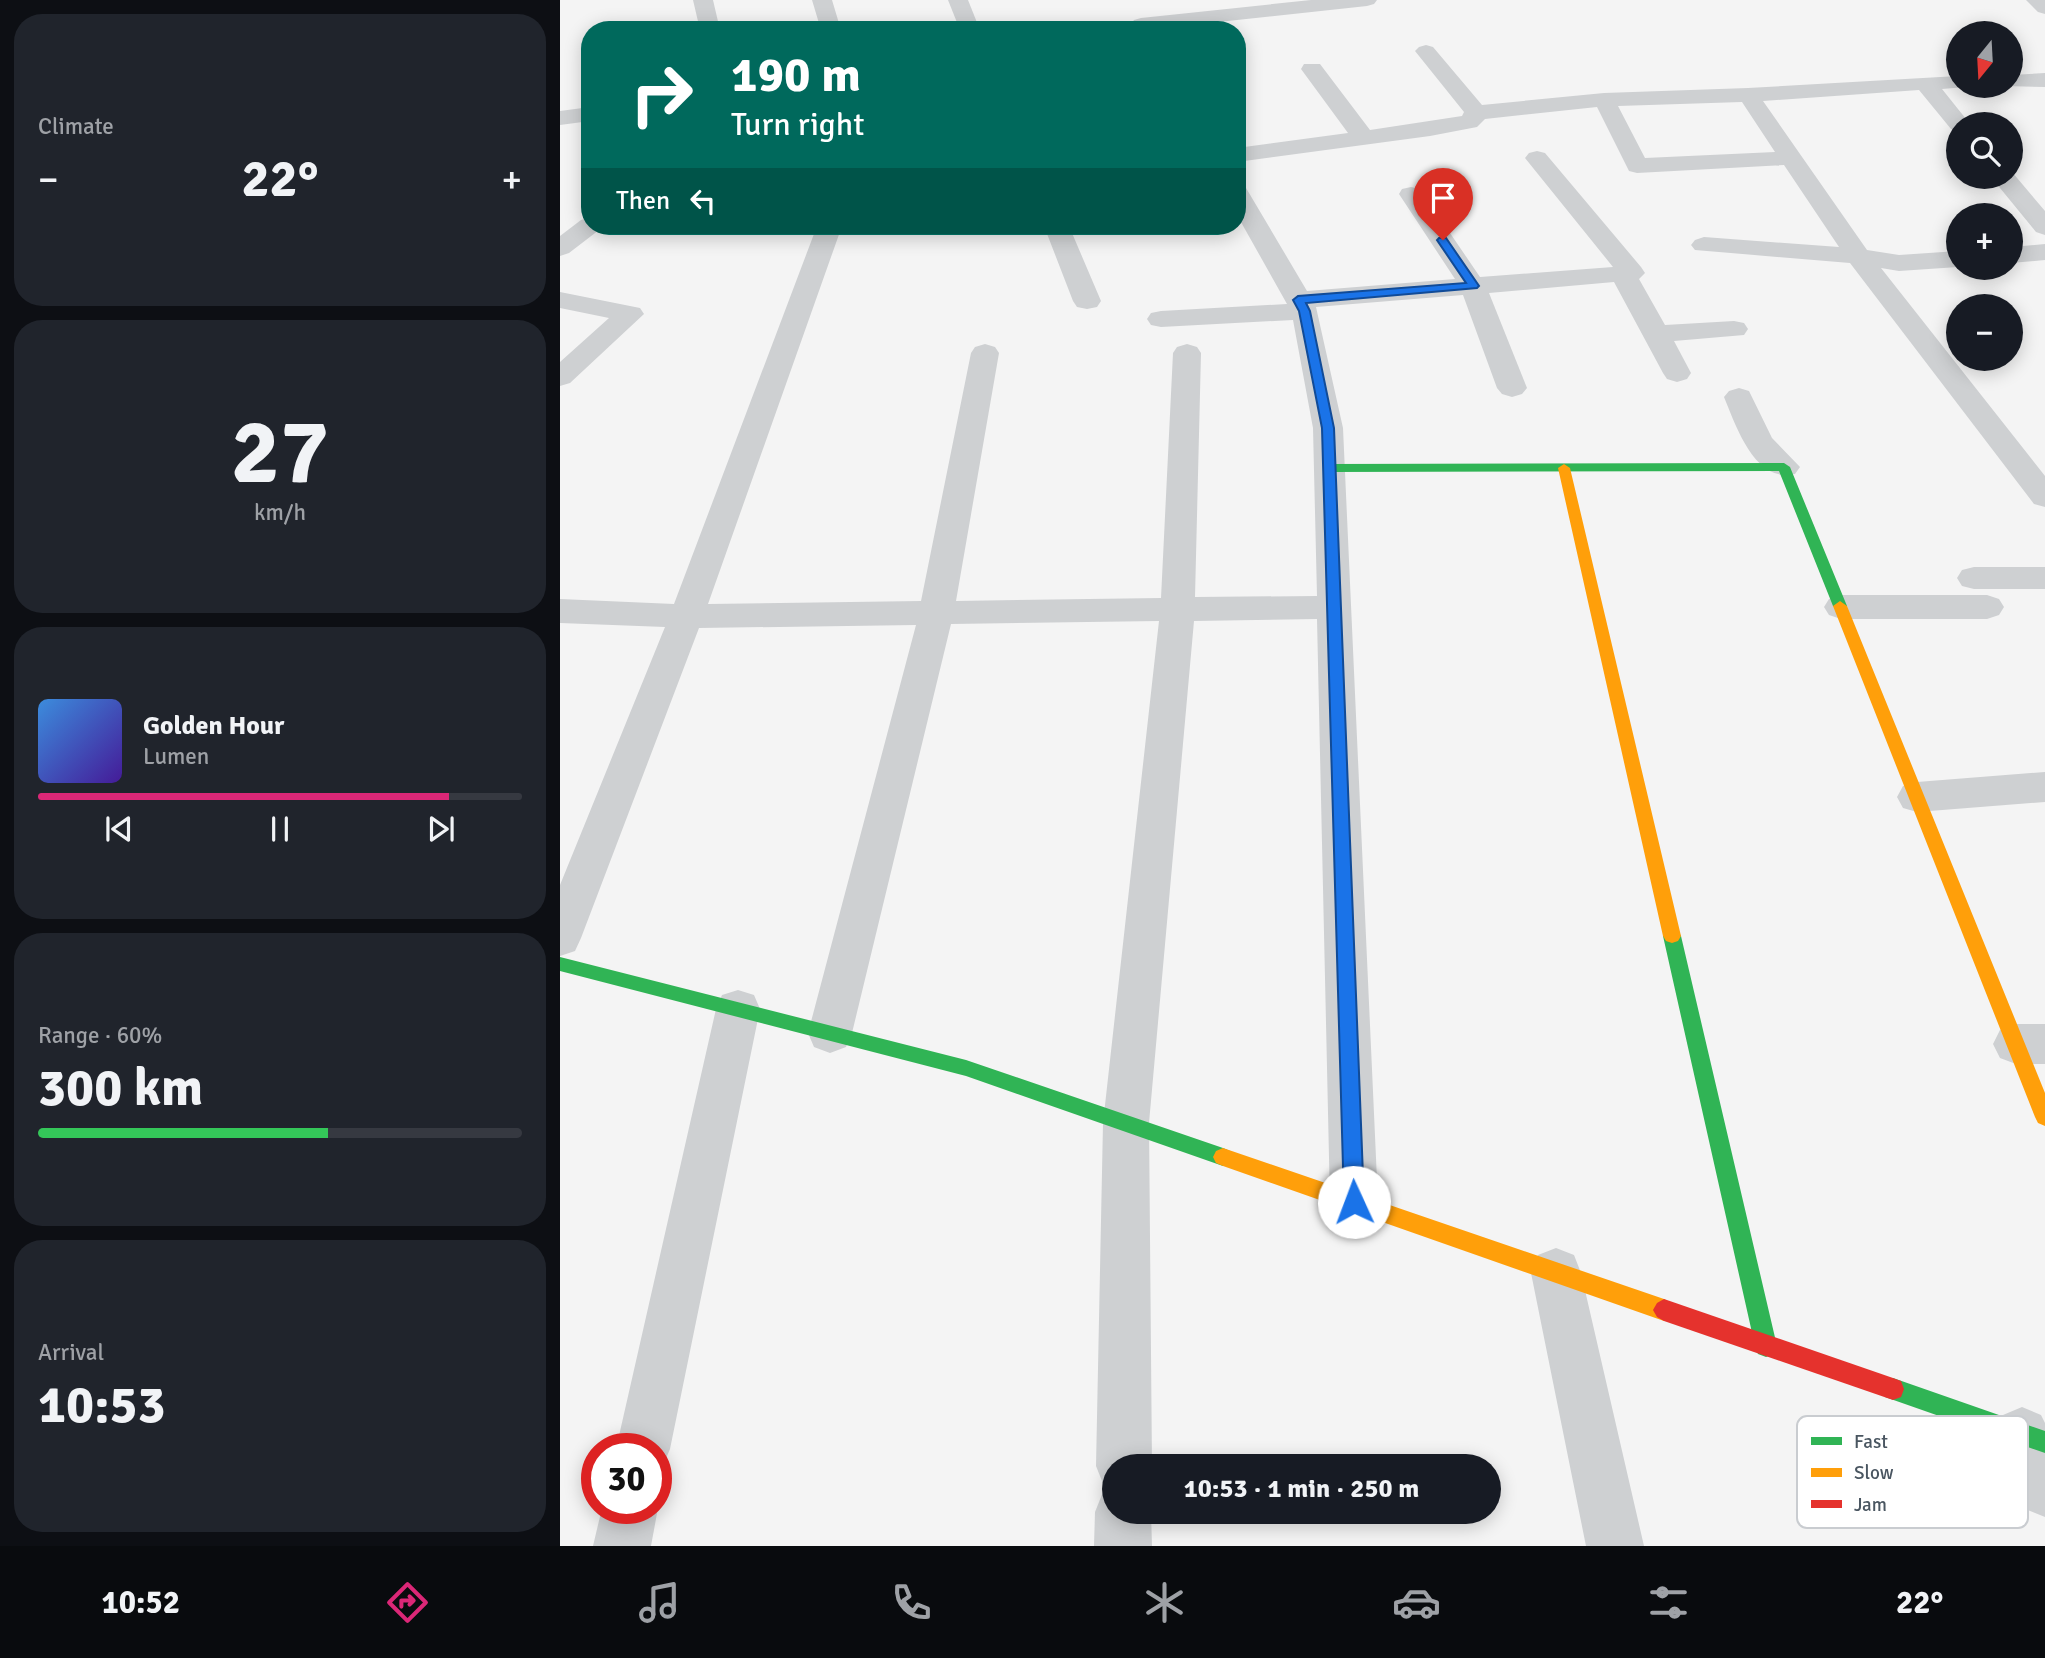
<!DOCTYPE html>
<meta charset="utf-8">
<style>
body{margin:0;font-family:Signika,sans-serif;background:#20242c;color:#f1f3f6;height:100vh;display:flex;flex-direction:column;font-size:26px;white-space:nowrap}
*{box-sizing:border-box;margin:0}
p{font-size:23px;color:#9ea1a6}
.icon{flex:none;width:38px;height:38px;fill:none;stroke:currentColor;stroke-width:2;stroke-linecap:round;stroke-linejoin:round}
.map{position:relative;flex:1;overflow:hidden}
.drawer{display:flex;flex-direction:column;gap:14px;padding:14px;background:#0d0f14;width:560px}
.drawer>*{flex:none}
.banner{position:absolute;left:21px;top:21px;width:665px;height:214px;border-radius:28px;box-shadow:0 4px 18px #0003;background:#00695c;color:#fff;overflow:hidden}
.needle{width:46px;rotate:198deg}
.fabs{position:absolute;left:1386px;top:21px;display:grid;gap:14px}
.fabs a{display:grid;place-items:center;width:77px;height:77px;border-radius:50%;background:#171b24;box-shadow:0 4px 18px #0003;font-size:35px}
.speed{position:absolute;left:21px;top:1433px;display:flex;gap:14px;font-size:35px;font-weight:700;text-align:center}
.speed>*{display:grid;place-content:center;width:91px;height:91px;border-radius:50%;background:#171b24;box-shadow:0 4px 18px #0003;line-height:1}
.speed .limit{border:10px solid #d22;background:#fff;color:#111}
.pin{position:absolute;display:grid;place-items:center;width:60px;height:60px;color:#fff;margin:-72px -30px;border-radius:50% 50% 50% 0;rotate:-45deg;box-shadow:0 0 7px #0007}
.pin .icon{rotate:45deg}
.me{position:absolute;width:77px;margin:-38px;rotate:358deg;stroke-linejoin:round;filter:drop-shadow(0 0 5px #0008)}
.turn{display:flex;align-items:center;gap:24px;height:147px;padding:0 35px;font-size:32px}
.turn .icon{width:91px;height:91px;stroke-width:2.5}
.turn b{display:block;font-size:49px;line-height:60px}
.then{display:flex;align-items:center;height:66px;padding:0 35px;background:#0003;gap:14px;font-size:26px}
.big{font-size:52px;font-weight:700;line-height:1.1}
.drawer .tile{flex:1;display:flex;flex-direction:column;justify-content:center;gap:10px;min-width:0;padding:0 24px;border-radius:28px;background:#20242c}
.drawer .dial{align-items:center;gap:0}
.dial b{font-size:91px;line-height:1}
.song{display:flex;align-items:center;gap:21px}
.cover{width:84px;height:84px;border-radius:10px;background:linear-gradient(135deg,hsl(210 70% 55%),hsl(260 70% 35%))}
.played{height:7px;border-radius:4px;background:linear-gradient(90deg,#db2777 85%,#363941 85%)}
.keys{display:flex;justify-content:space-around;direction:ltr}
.heat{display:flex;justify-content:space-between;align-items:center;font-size:38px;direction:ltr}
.charge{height:10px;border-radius:5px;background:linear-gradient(90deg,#34c759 60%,#363941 0)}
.trip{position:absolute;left:542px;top:1454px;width:399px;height:70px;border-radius:35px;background:#171b24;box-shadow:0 4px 18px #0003;font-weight:700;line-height:70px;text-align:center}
.menu{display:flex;height:112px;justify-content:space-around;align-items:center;background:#090b0e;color:#9ea1a6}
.menu .icon{width:49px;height:49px}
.menu .current{color:#db2777}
.menu b{font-size:32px;color:#f1f3f6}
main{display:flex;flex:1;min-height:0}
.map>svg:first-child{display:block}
</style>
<main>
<section class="drawer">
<div class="tile"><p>Climate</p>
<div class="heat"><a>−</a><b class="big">22°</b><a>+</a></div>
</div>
<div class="tile dial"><b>27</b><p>km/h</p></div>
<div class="tile">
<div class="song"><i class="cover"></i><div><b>Golden Hour</b><p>Lumen</p></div></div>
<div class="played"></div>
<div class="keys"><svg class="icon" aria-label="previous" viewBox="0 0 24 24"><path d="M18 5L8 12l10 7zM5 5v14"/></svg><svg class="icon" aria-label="pause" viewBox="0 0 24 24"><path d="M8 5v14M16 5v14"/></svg><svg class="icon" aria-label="next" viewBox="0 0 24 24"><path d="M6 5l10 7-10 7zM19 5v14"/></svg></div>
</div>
<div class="tile"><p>Range · 60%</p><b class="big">300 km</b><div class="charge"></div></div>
<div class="tile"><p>Arrival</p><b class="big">10:53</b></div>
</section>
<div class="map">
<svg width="1485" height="1546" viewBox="0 0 1485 1546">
<rect width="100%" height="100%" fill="#f4f4f4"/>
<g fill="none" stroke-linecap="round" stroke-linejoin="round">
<path fill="#ced0d2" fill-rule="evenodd" d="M133 0H153L160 30H140Z
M252 0H272L281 30H261Z
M388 0H408L420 30H400Z
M751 0H817L814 4 807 6 584 30 574 28 571 24 574 20 581 18Z
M1466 0H1485V14L1478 12Z
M866 45 873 47 922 105 1044 93 1188 88 1398 76V86L1406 87 1382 89 1410 124H1398V131L1391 129 1359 90 1203 101 1307 250 1339 255 1398 251V267L1339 271 1321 268 1485 476V507L1474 504 1290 263 1135 250 1131 245 1135 240 1144 237 1279 247 1224 165 1077 173 1069 171 1037 107 925 119 917 127 870 136 677 162V148L788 133 741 69 744 64H760L810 130 902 116 904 112 855 51 859 47ZM1182 102 1215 152 1085 158 1058 106Z
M1485 73V87L1444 86H1451V75Z
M30 107V121L0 125V111Z
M977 151 985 153 1081 267 1085 273 1079 279 1105 325 1174 321 1184 323 1188 329 1184 335 1114 341 1131 373 1127 379 1117 382 1107 379 1103 373 1054 282 929 293 967 388 962 394 952 397 942 394 937 388 903 295 756 307 783 428 818 1202 811 1219 794 1225 777 1219 770 1202 757 619 634 621 589 1123 592 1466H555V1512H591L592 1546H534L535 1512 543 1492 552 1489 544 1486 536 1466 543 1123 599 621 391 624 292 1033 286 1047 270 1053 254 1047 248 1033 356 625 139 628 21 938 15 951 0 956V885L105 627 0 623V599L114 604 257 226H282L148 604 361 601 411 353 415 347 425 344 435 347 439 353 396 601 601 598 613 353 617 347 627 344 637 347 641 353 635 597 757 596 753 428 733 320 601 327 591 325 587 319 591 313 601 311 727 304 677 215V186L686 188 689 193 747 291 895 279 839 194 842 189 851 187 860 189 920 277 1053 267 965 158 969 153Z
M1452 172 1485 211V235L1476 232 1431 177H1451Z
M30 217V226H42L39 230 9 253 0 256V236L21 220Z
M484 226H509L541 301 537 307 527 309 517 307 513 301Z
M1485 244V260L1451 263V247Z
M0 292 80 308 84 314 10 383 0 386V362L49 318 0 308Z
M1179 388 1189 391 1212 438 1240 467 1235 474C1195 484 1176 426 1164 397L1169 391Z
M1414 567H1485V589H1414L1402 586 1397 578 1402 570Z
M1281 595H1427L1439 599 1444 607 1439 615 1427 619H1281L1269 615 1264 607 1269 599Z
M1485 772V802L1357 812 1343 808 1337 797 1343 786 1357 782Z
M178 990 194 995 200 1009 110 1449 102 1468 96 1471V1449H56L156 1009 162 995Z
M1456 1024H1485V1064H1456L1440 1058 1433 1044 1440 1030Z
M996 1248 1014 1255 1021 1273 1084 1546H1026L971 1273 978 1255Z
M1462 1407 1481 1415 1485 1423V1517L1465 1509 1435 1434 1443 1415Z
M96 1503 98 1508 91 1546H33L42 1508H96Z"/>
<path fill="#30b455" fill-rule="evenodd" d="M1224 463 1230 467 1287 606 1285 609 1280 611 1273 606 1219 471 769 472 763 468 769 464Z
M1112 929 1118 931 1121 936 1217 1346 1214 1354 1206 1357 1198 1354 1195 1346 1103 936 1106 931Z
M0 957 406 1060 663 1148 670 1151 673 1157 670 1163 663 1166 406 1076 0 971Z
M1333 1378 1485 1431V1453L1325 1397 1322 1389 1325 1381Z"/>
<path fill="#ff9f0a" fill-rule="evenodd" d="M1004 464 1010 468 1121 936 1118 941 1112 943 1106 941 1103 936 998 468Z
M1280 601 1287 606 1485 1093V1126L1478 1123 1475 1117 1273 606Z
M663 1148 1104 1299 1111 1303 1115 1310 1111 1317 1104 1321 663 1166 656 1163 653 1157 656 1151Z"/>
<path fill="#e5322d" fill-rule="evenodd" d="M1104 1299 1333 1378 1341 1381 1344 1389 1341 1397 1333 1400 1104 1321 1097 1317 1093 1310 1097 1303Z"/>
</g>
<path fill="#1a73e8" stroke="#114b97" stroke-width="2" d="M879 238H886L919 286 917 288 746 303 750 311 774 428 804 1202 801 1209 794 1212 787 1209 784 1202 762 428 739 311 733 300 738 296 906 283 877 240Z"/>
<rect x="1237" y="1416" width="231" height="112" rx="10" fill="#fff" stroke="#c9ccd0" stroke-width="2"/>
<rect x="1251" y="1437" width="31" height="8" fill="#30b455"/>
<rect x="1251" y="1468" width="31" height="9" fill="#ff9f0a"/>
<rect x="1251" y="1500" width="31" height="8" fill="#e5322d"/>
<g font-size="19" fill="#4a5661">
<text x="1294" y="1448">Fast</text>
<text x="1294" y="1479">Slow</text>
<text x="1294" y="1511">Jam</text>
</g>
</svg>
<div class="fabs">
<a><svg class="needle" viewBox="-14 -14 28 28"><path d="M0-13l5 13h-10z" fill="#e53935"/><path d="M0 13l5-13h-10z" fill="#9ea1a6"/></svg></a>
<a><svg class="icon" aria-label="search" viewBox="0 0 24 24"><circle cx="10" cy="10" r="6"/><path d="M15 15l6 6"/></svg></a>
<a>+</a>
<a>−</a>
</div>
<div class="speed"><div class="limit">30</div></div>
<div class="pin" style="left:883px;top:240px;background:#d93025"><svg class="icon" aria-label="arrive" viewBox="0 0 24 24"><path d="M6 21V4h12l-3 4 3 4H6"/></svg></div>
<svg class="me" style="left:794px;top:1202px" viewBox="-20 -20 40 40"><circle r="19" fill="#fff"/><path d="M0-13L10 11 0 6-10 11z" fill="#1a73e8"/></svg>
<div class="trip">10:53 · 1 min · 250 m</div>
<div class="banner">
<div class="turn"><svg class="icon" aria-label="right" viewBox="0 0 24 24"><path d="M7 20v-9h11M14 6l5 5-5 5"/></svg><div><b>190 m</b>Turn right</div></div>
<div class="then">Then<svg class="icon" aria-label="left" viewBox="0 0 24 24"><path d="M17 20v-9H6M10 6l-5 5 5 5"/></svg></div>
</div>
</div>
</main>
<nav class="menu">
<b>10:52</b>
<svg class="icon current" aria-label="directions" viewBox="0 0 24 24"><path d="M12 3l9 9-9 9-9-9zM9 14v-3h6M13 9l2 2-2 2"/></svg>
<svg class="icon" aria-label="music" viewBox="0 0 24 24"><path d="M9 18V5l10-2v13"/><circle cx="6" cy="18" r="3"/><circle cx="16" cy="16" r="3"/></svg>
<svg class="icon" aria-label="phone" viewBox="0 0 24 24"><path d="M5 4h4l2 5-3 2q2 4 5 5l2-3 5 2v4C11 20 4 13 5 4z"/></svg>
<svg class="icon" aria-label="climate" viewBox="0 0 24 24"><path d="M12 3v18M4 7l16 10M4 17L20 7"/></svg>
<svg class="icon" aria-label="car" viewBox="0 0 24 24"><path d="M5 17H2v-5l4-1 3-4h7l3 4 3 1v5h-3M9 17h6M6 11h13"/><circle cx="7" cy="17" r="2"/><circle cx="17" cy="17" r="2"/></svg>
<svg class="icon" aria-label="filters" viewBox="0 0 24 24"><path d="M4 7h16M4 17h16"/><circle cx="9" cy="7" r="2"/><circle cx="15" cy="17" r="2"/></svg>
<b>22°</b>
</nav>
